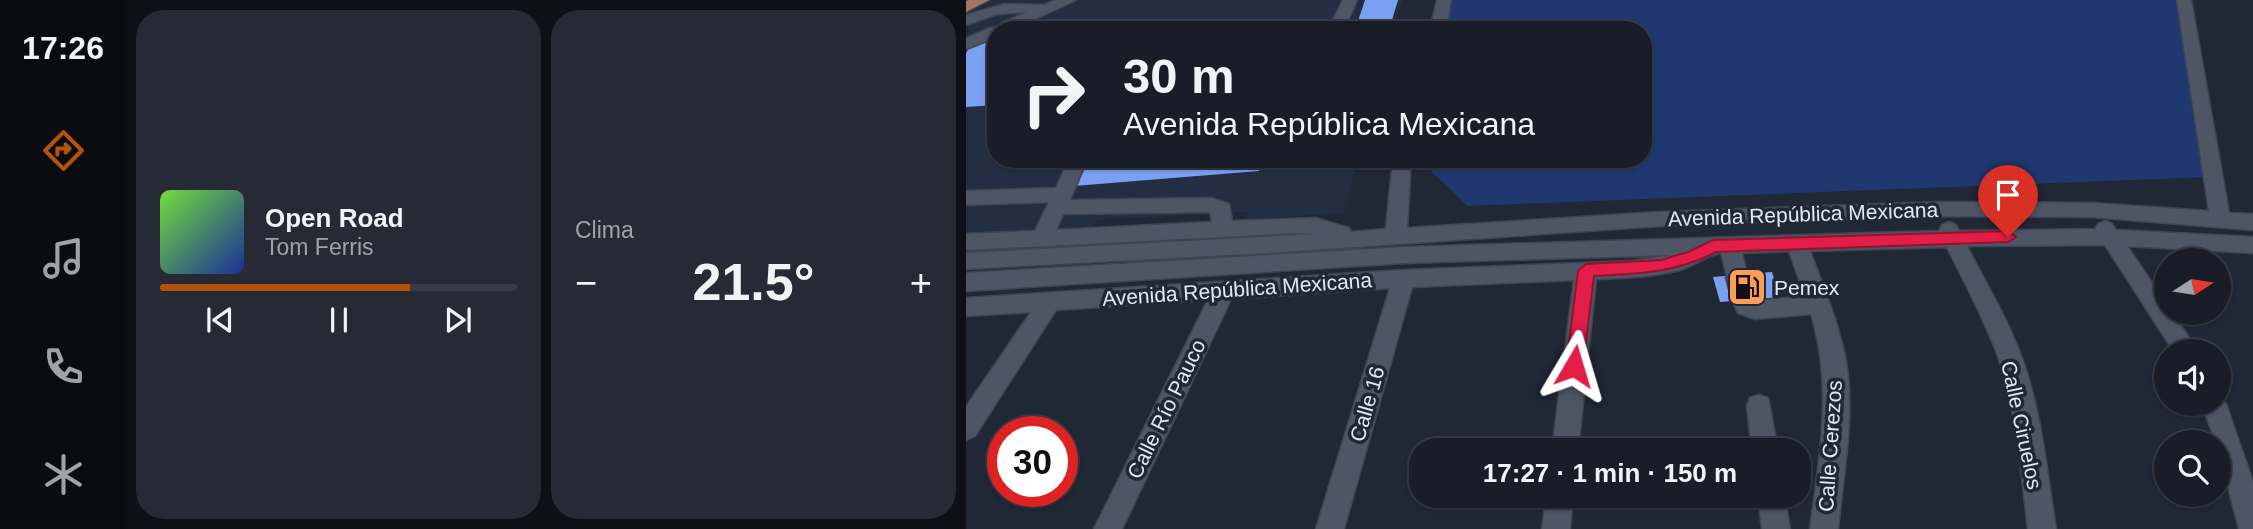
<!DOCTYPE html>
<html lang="es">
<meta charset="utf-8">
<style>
body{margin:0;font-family:Helvetica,sans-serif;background:#252a34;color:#f1f3f6;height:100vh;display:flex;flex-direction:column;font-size:26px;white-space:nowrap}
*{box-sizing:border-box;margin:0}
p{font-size:23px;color:#9fa2a8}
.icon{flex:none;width:38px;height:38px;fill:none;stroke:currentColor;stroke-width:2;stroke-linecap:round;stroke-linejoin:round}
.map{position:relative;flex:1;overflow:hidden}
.details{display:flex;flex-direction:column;gap:10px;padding:10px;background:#0d1016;width:840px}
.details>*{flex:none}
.top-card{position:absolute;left:21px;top:21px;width:665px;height:147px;border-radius:28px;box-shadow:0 2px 5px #0004,0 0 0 2px #363b45;background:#181d28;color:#f1f3f6;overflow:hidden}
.needle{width:46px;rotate:78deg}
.fabs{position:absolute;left:1188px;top:248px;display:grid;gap:14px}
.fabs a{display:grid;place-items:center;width:77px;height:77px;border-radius:50%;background:#181d28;box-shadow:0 2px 5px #0004,0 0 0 2px #363b45;font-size:35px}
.speed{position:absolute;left:21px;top:416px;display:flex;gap:14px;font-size:35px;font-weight:700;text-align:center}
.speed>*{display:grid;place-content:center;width:91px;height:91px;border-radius:50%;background:#181d28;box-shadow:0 2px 5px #0004,0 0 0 2px #363b45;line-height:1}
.speed .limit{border:10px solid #d22;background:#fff;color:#111}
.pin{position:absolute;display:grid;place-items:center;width:60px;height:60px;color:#fff;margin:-72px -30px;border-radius:50% 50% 50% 0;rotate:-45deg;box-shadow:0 0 7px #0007}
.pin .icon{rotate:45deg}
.me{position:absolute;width:77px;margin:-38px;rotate:7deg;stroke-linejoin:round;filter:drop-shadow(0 0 5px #0008)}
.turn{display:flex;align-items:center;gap:24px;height:147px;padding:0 21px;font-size:32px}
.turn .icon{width:91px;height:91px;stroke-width:2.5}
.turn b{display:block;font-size:49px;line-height:60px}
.big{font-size:52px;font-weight:600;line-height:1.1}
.details .card{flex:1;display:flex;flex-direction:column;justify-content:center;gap:10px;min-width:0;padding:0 24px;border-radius:28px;background:#252a34}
.song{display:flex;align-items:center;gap:21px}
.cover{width:84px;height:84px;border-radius:10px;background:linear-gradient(135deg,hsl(100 70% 55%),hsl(230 70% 35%))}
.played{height:7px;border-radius:4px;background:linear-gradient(90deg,#b45309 70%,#363b45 70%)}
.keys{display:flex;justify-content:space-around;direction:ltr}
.heat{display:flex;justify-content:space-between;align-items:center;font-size:38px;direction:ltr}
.details .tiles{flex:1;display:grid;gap:10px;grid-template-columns:repeat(2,1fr)}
.trip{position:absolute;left:443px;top:438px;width:402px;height:70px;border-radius:28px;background:#181d28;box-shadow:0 2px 5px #0004,0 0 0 2px #363b45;font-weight:600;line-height:70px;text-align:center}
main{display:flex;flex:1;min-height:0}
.tab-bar{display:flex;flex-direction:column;width:126px;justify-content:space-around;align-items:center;background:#0a0c10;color:#9fa2a8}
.tab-bar .icon{width:49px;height:49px}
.tab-bar .selected{color:#b45309}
.tab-bar b{font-size:32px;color:#f1f3f6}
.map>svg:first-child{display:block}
</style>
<main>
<nav class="tab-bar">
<b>17:26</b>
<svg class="icon selected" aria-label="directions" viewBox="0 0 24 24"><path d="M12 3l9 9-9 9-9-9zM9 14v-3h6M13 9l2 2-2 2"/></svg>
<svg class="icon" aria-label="music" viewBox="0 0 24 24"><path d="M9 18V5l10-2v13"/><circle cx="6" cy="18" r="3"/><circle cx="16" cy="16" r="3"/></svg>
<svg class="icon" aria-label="phone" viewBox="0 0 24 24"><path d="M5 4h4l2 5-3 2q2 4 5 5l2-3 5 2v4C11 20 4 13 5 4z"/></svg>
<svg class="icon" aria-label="climate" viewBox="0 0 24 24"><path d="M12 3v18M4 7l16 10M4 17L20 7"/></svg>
</nav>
<section class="details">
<div class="tiles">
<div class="card">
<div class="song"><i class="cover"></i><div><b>Open Road</b><p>Tom Ferris</p></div></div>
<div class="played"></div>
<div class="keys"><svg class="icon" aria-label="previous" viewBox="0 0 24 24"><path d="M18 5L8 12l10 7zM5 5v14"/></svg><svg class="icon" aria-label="pause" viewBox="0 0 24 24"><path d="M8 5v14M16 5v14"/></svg><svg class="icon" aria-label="next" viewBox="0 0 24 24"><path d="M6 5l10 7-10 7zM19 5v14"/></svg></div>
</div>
<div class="card"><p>Clima</p>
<div class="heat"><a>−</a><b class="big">21.5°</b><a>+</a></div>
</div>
</div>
</section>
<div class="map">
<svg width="1287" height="529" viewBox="0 0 1287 529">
<rect width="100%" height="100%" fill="#202735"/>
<path fill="#242e42" d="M26 0H436L427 30H30V159H392L377 213 280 219 281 212 131 220 127 227 0 235V41L4 39 0 35 4 30 0 26V11Z"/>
<path fill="#1f3870" d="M481 0H1212L1242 177 501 206 453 159H677V30H476Z"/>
<path fill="#7aa0f1" d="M399 0H432L423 30H389Z
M30 36V105L0 107V53L4 47Z
M123 159H296L293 171 108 186Z
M806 272 814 297 754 302 747 277Z"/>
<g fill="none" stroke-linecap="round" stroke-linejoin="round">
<path stroke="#3d4451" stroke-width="24" stroke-dasharray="24 11" stroke-linecap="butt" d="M770 274 777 300"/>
<defs>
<path id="minor" d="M90 0H110L52 27 54 30H30V37L0 49V38L24 28 34 27 36 23 61 12 31 14 0 25V15L39 4 78 5Z
M377 0H391L378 30H362Z
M471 0H485L480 30H464Z
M1211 0H1225L1263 213 1287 214V230L1126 217 974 216 694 226 300 253 0 269V253L350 234 330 233 0 250V234L69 231 83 202 0 205V191L90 188 103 159H121L104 200 245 198 263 204 266 221 349 218 383 228 385 232 420 229 427 159H445L441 228 694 212 974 202 1126 203 1243 211ZM244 212 246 222 90 230 97 214Z
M1139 221 1146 224 1150 230 1287 237V253L1161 246 1200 303V313H1207L1232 352H1208L1139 245 1001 246C1020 284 1043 321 1057 361 1076 415 1081 473 1090 529H1062C1055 472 1051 414 1033 359 1019 320 999 284 981 247L844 251C858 289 875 328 881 368 888 422 877 476 872 529H844C854 455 867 386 845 314L789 319 772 313 766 300 769 294 777 291 785 294 789 301 839 296 823 251 776 253 781 274 778 280 770 282 762 280 755 253C742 254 728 266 714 270 687 277 658 278 630 279L612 450H586L608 280 446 287 378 529H350L424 288 265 299 156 529H128L242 300 90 310 9 436 0 440V407L65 312 0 316V298L438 270 667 261 705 255 439 263 0 291V273L439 247 973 231 976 225 983 222 990 225 993 231 1129 229 1132 224Z
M793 395 802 398 812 450H786L781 406 784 398Z
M1253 395 1260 404 1287 482V529H1273L1253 452V443H1250L1236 404H1253Z
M581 495H607L604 529H576Z
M792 495H818L824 529H796Z"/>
<path id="major" d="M3 0H23L0 12V1Z"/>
</defs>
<use href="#minor" stroke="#3e4450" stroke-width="3"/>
<use href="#major" stroke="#3e4450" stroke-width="3"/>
<use href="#minor" fill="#4e5666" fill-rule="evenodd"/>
<use href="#major" fill="#a0765f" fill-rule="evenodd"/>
</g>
<path fill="#e11d48" stroke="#92132f" stroke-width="2" d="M1042 231 1050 237 1042 242 750 252C710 273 671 274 628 276L617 366 615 371 608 374 602 371 600 366 612 271 620 264 695 260 722 252 747 240Z"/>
<defs>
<symbol id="fuel-square" viewBox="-11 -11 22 22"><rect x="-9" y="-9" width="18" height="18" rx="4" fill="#fe9c58" stroke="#202735"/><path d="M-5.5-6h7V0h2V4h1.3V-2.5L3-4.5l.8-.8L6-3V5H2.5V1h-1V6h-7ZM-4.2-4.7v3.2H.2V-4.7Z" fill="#111"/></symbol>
</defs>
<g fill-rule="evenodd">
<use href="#fuel-square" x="759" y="265" width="44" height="44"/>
</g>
<g text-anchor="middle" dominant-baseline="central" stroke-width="7" stroke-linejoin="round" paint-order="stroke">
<g font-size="21" fill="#e2e7f1" stroke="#202735">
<text transform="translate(837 214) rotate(-2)">Avenida República Mexicana</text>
<text transform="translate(271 289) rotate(-4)">Avenida República Mexicana</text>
<text transform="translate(401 404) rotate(-74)">Calle 16</text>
<text transform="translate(200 409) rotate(-64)">Calle Río Pauco</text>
<text transform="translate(1056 425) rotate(78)">Calle Ciruelos</text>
<text transform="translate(864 446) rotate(-86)">Calle Cerezos</text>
</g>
<g font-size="21" fill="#e2e7f1" stroke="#202735" text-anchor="start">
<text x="808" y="287">Pemex</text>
</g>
</g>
</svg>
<div class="fabs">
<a><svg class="needle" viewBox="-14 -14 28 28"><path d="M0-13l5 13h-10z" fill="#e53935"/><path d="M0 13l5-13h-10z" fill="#9fa2a8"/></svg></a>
<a><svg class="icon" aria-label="sound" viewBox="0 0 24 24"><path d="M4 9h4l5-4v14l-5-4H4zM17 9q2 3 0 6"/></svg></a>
<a><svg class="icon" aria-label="search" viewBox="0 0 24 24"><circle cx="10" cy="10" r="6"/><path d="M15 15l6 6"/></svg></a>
</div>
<div class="speed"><div class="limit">30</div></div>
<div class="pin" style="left:1042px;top:237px;background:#d93025"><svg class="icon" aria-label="arrive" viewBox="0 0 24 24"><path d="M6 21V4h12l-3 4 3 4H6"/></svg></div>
<svg class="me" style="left:608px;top:366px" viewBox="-20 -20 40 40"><path d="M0-17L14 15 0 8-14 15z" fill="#e11d48" stroke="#fff" stroke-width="4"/></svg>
<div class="trip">17:27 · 1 min · 150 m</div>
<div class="top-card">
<div class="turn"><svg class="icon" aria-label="right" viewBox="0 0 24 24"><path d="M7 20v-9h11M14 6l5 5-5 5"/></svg><div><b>30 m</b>Avenida República Mexicana</div></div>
</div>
</div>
</main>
